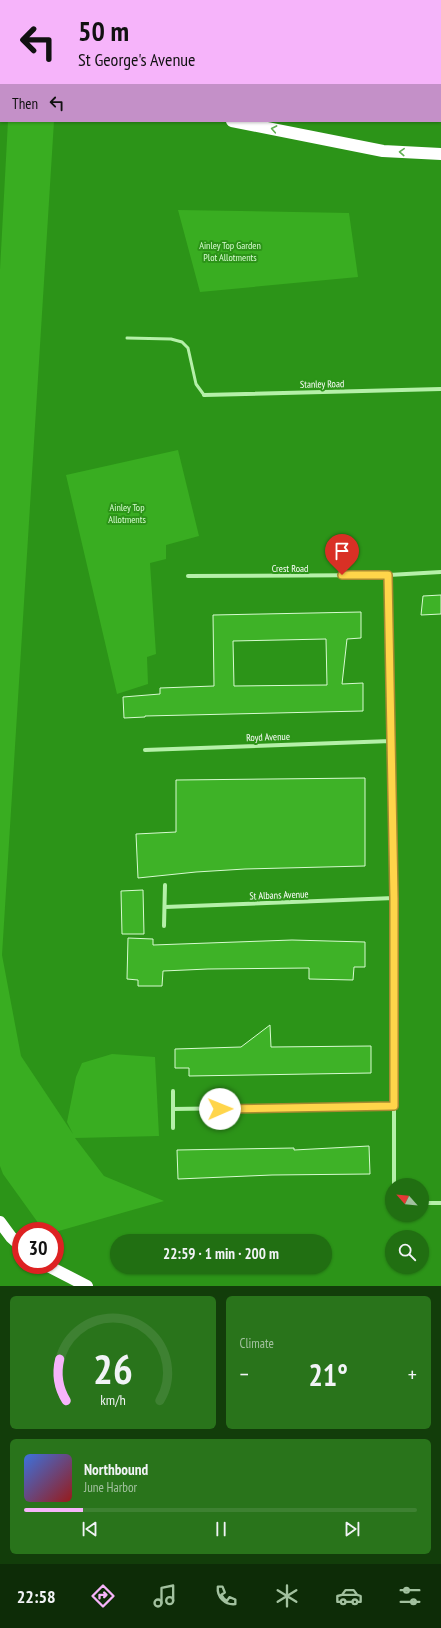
<!DOCTYPE html>
<meta charset="utf-8">
<style>
body{margin:0;font-family:"PT Sans Narrow",sans-serif;background:#29741b;color:#f1f3f6;height:100vh;display:flex;flex-direction:column;font-size:15px;white-space:nowrap}
*{box-sizing:border-box;margin:0}
p{font-size:13px;color:#a2c19f}
.icon{flex:none;width:22px;height:22px;fill:none;stroke:currentColor;stroke-width:2;stroke-linecap:round;stroke-linejoin:round}
.map{position:relative;height:1286px;overflow:hidden}
.side{display:flex;flex-direction:column;gap:10px;padding:10px;background:#123d0a;flex:1}
.side>*{flex:none}
.banner{position:absolute;left:0px;top:0px;width:441px;height:122px;box-shadow:0 1px 3px #0004;background:#f6b4fa;color:#111;overflow:hidden}
.needle{width:26px;rotate:297deg}
.fabs{position:absolute;left:385px;top:1178px;display:grid;gap:8px}
.fabs a{display:grid;place-items:center;width:44px;height:44px;border-radius:50%;background:#216f12;box-shadow:0 1px 3px #0004;font-size:20px}
.speed{position:absolute;left:12px;top:1222px;display:flex;gap:8px;font-size:20px;font-weight:700;text-align:center}
.speed>*{display:grid;place-content:center;width:52px;height:52px;border-radius:50%;background:#216f12;box-shadow:0 1px 3px #0004;line-height:1}
.speed .limit{border:6px solid #d22;background:#fff;color:#111}
.pin{position:absolute;display:grid;place-items:center;width:34px;height:34px;color:#fff;margin:-41px -17px;border-radius:50% 50% 50% 0;rotate:-45deg;box-shadow:0 0 4px #0007}
.pin .icon{rotate:45deg}
.me{position:absolute;width:44px;margin:-22px;rotate:89deg;stroke-linejoin:round;filter:drop-shadow(0 0 3px #0008)}
.turn{display:flex;align-items:center;gap:14px;height:84px;padding:0 12px;font-size:18px}
.turn .icon{width:52px;height:52px;stroke-width:2.5}
.turn b{display:block;font-size:28px;line-height:34px}
.then{display:flex;align-items:center;height:38px;padding:0 12px;background:#0003;gap:8px;font-size:15px}
.big{font-size:30px;font-weight:800;line-height:1.1}
.side .widget{flex:1;display:flex;flex-direction:column;justify-content:center;gap:6px;min-width:0;padding:0 14px;border-radius:6px;background:#29741b}
.side .dial{align-items:center;gap:0}
.dial svg{height:104px;overflow:visible;fill:none;stroke:#3e8132;stroke-width:7;stroke-linecap:round;text-anchor:middle}
.dial text{fill:#f1f3f6;stroke:none}
.song{display:flex;align-items:center;gap:12px}
.cover{width:48px;height:48px;border-radius:6px;background:linear-gradient(135deg,hsl(220 70% 55%),hsl(0 70% 35%))}
.played{height:4px;border-radius:2px;background:linear-gradient(90deg,#f6b4fa 15%,#3e8132 15%)}
.keys{display:flex;justify-content:space-around;direction:ltr}
.heat{display:flex;justify-content:space-between;align-items:center;font-size:22px;direction:ltr}
.side .tiles{flex:1;display:grid;gap:10px;grid-template-columns:1fr 1fr}
.widget:last-child{grid-column:span 2}
.trip{position:absolute;left:110px;top:1234px;width:222px;height:40px;border-radius:20px;background:#216f12;box-shadow:0 1px 3px #0004;font-weight:800;line-height:40px;text-align:center}
.dock{display:flex;height:64px;justify-content:space-around;align-items:center;background:#0d2c07;color:#a2c19f}
.dock .icon{width:28px;height:28px}
.dock .selected{color:#f6b4fa}
.dock b{font-size:18px;color:#f1f3f6}
.map>svg:first-child{display:block}
</style>
<div class="map">
<svg width="441" height="1286" viewBox="0 0 441 1286">
<rect width="100%" height="100%" fill="#2c9418"/>
<path fill="#39ad21" d="M8 121H54L2 955 21 1056 73 1134 67 1122 76 1077 82 1063 112 1054 155 1057 159 1136 75 1138 104 1176 164 1201 55 1232 44 1231 3 1174 0 1166V270Z
M178 210 349 213 358 277 200 292Z
M178 450 199 536 166 545V559L150 563 156 654 147 657 148 684 117 694 66 475Z"/>
<path fill="#3eb227" stroke="#d7fbd0" fill-rule="evenodd" d="M441 595V614L421 615 423 596Z
M361 612V638L347 639 342 684 363 683V711L145 716V717L124 718 123 697 160 694V688L214 686 213 615ZM326 639 327 685 234 686 233 641Z
M365 778V866L245 869 196 872 138 878 136 834 176 832V780Z
M143 890 144 934H122L121 891Z
M128 938 153 939V945L292 940 365 942V967H354L353 980 309 979V968L208 969 163 971 162 986H138V980L127 979Z
M270 1025 271 1047 371 1046V1073L189 1076V1068H175V1049L241 1047Z
M369 1146 370 1174 272 1175 178 1179 177 1150 294 1148V1150Z"/>
<g fill="none" stroke-linecap="round" stroke-linejoin="round">
<path stroke="#61af52" stroke-width="12" stroke-dasharray="12 6" stroke-linecap="butt" d="M30 0 32 1
M0 16 1 17
M0 59H1"/>
<path stroke="#b5f0a9" stroke-width="3" d="M127 338 171 339 182 342 188 348 196 384 204 395"/>
<path stroke="#b5f0a9" stroke-width="4" d="M417 0V1
M440 66 441 70
M204 395 441 389
M389 575 394 898V1185
M188 576 389 575 441 572
M145 750 391 741
M165 907 394 898
M164 926 165 885
M173 1091V1128
M173 1109 394 1106
M422 1203H441"/>
<path stroke="#fff" stroke-width="12" d="M440 99H441
M440 115H441
M232 121 383 151 441 154
M0 1222 11 1237 21 1246
M46 1265 87 1286"/>
</g>
<defs><path id="oneway-chevron" d="M-2-3.5L2.5 0L-2 3.5" fill="none" stroke-width="1.6" stroke-linecap="round" stroke-linejoin="round"/></defs>
<g stroke="#61af52">
<use href="#oneway-chevron" transform="translate(274 129) rotate(-169)"/>
<use href="#oneway-chevron" transform="translate(402 152) rotate(-177)"/>
</g>
<g fill="none" stroke-linecap="round" stroke-linejoin="round">
<defs>
<path id="route" d="M220 1109 394 1106V898L388 575H342"/>
</defs>
<use href="#route" stroke="#a68a30" stroke-width="10"/>
<use href="#route" stroke="#ffd54a" stroke-width="7"/>
</g>
<g text-anchor="middle" dominant-baseline="central" stroke-width="4" stroke-linejoin="round" paint-order="stroke">
<g font-size="10" fill="#d7fbd0" stroke="#2c9418">
<text x="230" y="245">Ainley Top Garden<tspan x="230" dy="12">Plot Allotments</tspan></text>
<text x="127" y="507">Ainley Top<tspan x="127" dy="12">Allotments</tspan></text>
</g>
<g font-size="10" fill="#fff" stroke="#2c9418">
<text transform="translate(322 384) rotate(-1)">Stanley Road</text>
<text x="290" y="568">Crest Road</text>
<text transform="translate(268 737) rotate(-2)">Royd Avenue</text>
<text transform="translate(279 895) rotate(-2)">St Albans Avenue</text>
</g>
</g>
</svg>
<div class="fabs">
<a><svg class="needle" viewBox="-14 -14 28 28"><path d="M0-13l5 13h-10z" fill="#e53935"/><path d="M0 13l5-13h-10z" fill="#a2c19f"/></svg></a>
<a><svg class="icon" aria-label="search" viewBox="0 0 24 24"><circle cx="10" cy="10" r="6"/><path d="M15 15l6 6"/></svg></a>
</div>
<div class="speed"><div class="limit">30</div></div>
<div class="pin" style="left:342px;top:575px;background:#d93025"><svg class="icon" aria-label="arrive" viewBox="0 0 24 24"><path d="M6 21V4h12l-3 4 3 4H6"/></svg></div>
<svg class="me" style="left:220px;top:1109px" viewBox="-20 -20 40 40"><circle r="19" fill="#fff"/><path d="M0-13L10 11 0 6-10 11z" fill="#ffd54a"/></svg>
<div class="trip">22:59 · 1 min · 200 m</div>
<div class="banner">
<div class="turn"><svg class="icon" aria-label="left" viewBox="0 0 24 24"><path d="M17 20v-9H6M10 6l-5 5 5 5"/></svg><div><b>50 m</b>St George's Avenue</div></div>
<div class="then">Then<svg class="icon" aria-label="left" viewBox="0 0 24 24"><path d="M17 20v-9H6M10 6l-5 5 5 5"/></svg></div>
</div>
</div>
<section class="side">
<div class="tiles">
<div class="widget dial"><svg viewBox="0 0 100 80">
<path d="M14 69A42 42 0 1 1 86 69"/>
<path d="M14 69A42 42 0 0 1 9 37" stroke="#f6b4fa"/>
<text x="50" y="56" font-size="32" font-weight="700">26</text>
<text x="50" y="72" font-size="11">km/h</text>
</svg></div>
<div class="widget"><p>Climate</p>
<div class="heat"><a>−</a><b class="big">21°</b><a>+</a></div>
</div>
<div class="widget">
<div class="song"><i class="cover"></i><div><b>Northbound</b><p>June Harbor</p></div></div>
<div class="played"></div>
<div class="keys"><svg class="icon" aria-label="previous" viewBox="0 0 24 24"><path d="M18 5L8 12l10 7zM5 5v14"/></svg><svg class="icon" aria-label="pause" viewBox="0 0 24 24"><path d="M8 5v14M16 5v14"/></svg><svg class="icon" aria-label="next" viewBox="0 0 24 24"><path d="M6 5l10 7-10 7zM19 5v14"/></svg></div>
</div>
</div>
</section>
<nav class="dock">
<b>22:58</b>
<svg class="icon selected" aria-label="directions" viewBox="0 0 24 24"><path d="M12 3l9 9-9 9-9-9zM9 14v-3h6M13 9l2 2-2 2"/></svg>
<svg class="icon" aria-label="music" viewBox="0 0 24 24"><path d="M9 18V5l10-2v13"/><circle cx="6" cy="18" r="3"/><circle cx="16" cy="16" r="3"/></svg>
<svg class="icon" aria-label="phone" viewBox="0 0 24 24"><path d="M5 4h4l2 5-3 2q2 4 5 5l2-3 5 2v4C11 20 4 13 5 4z"/></svg>
<svg class="icon" aria-label="climate" viewBox="0 0 24 24"><path d="M12 3v18M4 7l16 10M4 17L20 7"/></svg>
<svg class="icon" aria-label="car" viewBox="0 0 24 24"><path d="M5 17H2v-5l4-1 3-4h7l3 4 3 1v5h-3M9 17h6M6 11h13"/><circle cx="7" cy="17" r="2"/><circle cx="17" cy="17" r="2"/></svg>
<svg class="icon" aria-label="filters" viewBox="0 0 24 24"><path d="M4 7h16M4 17h16"/><circle cx="9" cy="7" r="2"/><circle cx="15" cy="17" r="2"/></svg>
</nav>
